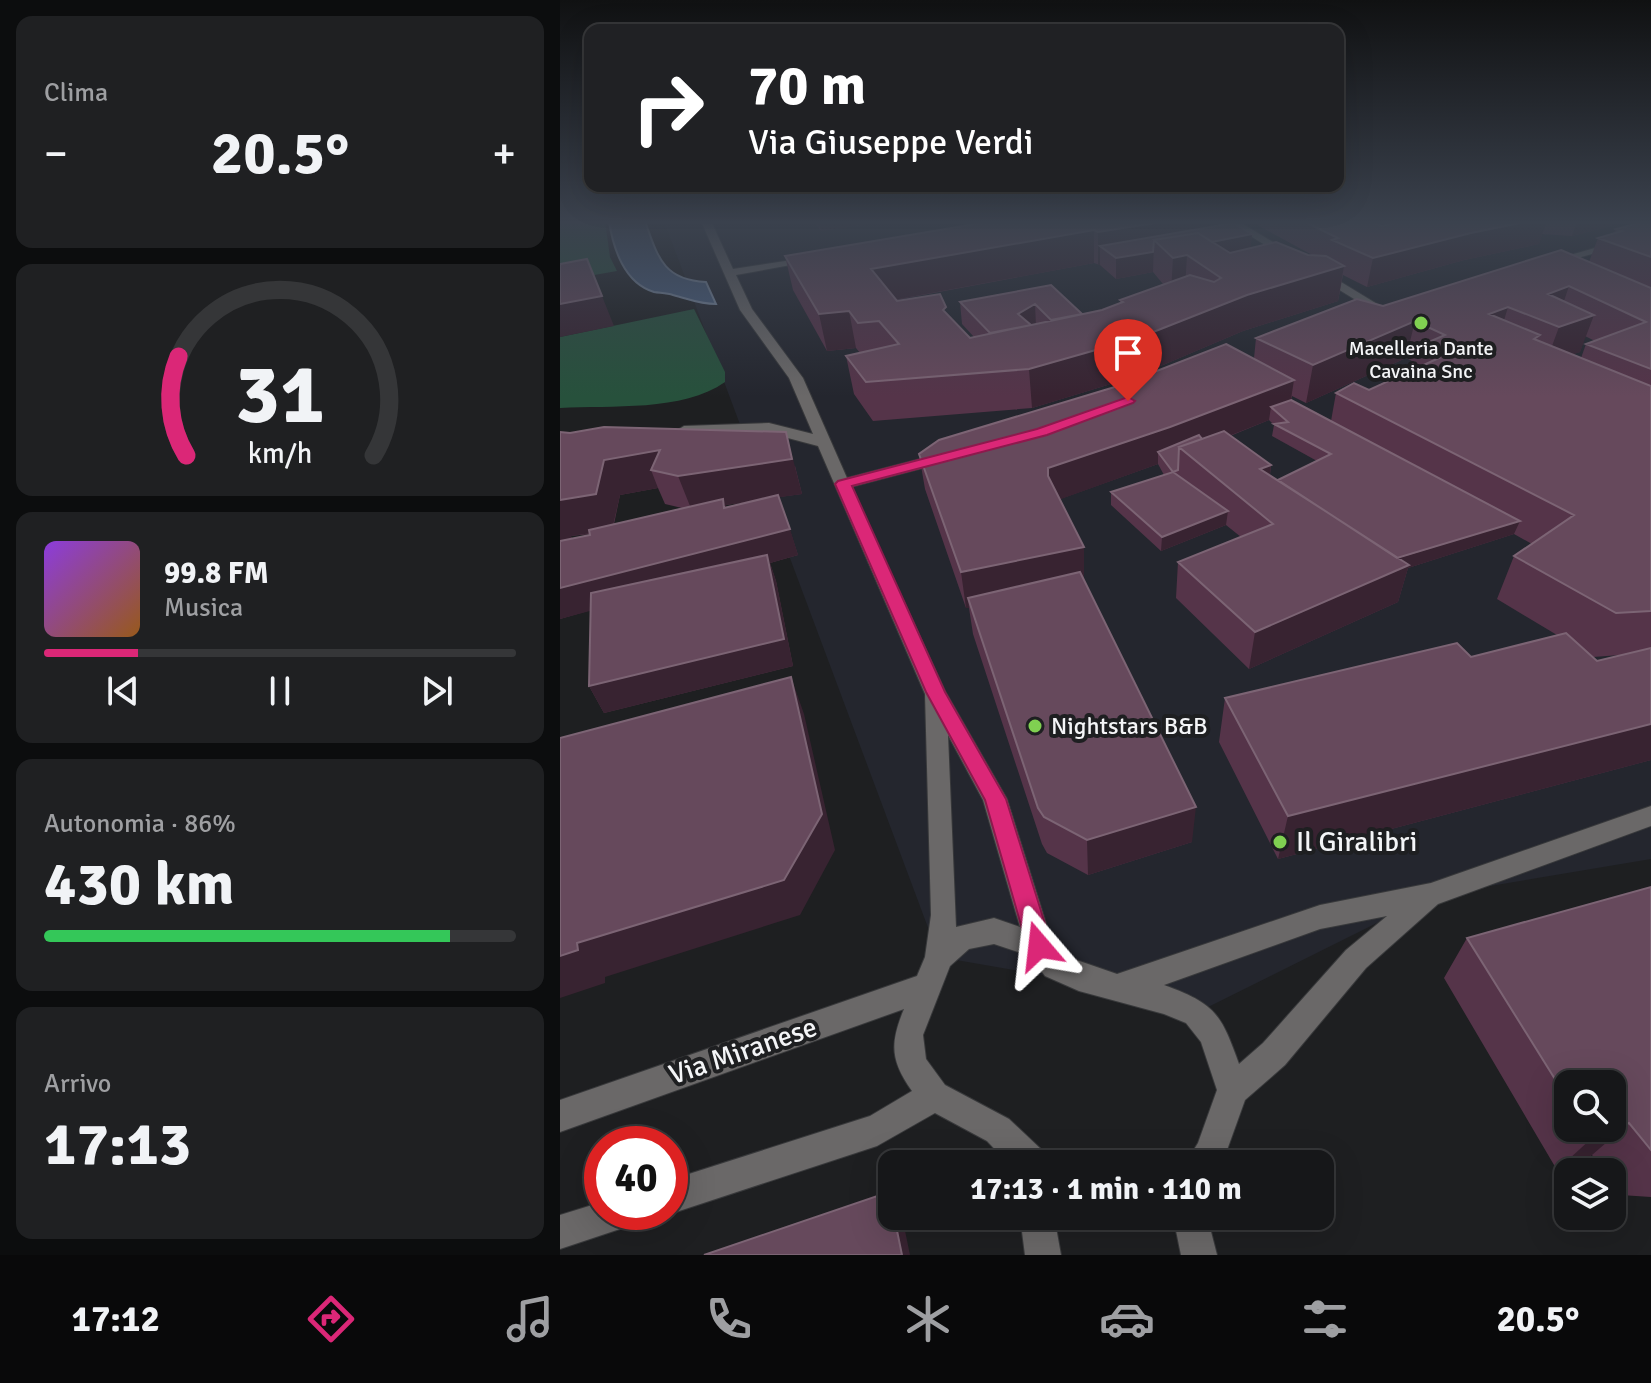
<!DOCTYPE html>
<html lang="it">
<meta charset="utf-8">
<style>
body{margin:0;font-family:Signika,sans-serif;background:#1f2022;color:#f1f3f6;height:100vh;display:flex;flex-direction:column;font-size:30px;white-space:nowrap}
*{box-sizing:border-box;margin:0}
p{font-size:26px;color:#9e9fa2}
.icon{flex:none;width:44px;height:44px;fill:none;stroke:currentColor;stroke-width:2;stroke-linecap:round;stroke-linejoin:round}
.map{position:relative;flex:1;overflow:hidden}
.panel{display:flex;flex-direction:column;gap:16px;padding:16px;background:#0c0d0e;width:560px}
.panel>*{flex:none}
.guide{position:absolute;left:24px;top:24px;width:760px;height:168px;border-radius:16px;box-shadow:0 8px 32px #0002,0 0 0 2px #353638;background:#202124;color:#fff;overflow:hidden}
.buttons{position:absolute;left:994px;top:1070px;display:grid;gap:16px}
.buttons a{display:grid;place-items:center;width:72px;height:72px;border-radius:16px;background:#161719;box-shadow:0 8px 32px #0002,0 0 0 2px #353638;font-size:40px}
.speed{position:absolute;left:24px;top:1126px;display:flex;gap:16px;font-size:40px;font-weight:700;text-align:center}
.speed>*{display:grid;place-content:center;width:104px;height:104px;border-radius:50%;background:#161719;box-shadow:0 8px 32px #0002,0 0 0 2px #353638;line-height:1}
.speed .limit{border:12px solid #d22;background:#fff;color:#111}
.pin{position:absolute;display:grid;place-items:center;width:68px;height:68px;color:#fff;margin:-82px -34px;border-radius:50% 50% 50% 0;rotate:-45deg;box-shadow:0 0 8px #0007}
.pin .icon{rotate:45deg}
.me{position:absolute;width:88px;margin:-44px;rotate:343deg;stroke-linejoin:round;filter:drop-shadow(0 0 6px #0008)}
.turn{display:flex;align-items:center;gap:28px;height:168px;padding:0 32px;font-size:36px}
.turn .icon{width:104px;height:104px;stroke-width:2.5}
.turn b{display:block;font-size:56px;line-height:68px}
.big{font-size:60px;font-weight:700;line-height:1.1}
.panel .widget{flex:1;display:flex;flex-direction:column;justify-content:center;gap:12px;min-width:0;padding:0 28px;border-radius:16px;background:#1f2022}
.panel .dial{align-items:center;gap:0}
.dial svg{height:208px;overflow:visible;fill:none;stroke:#353638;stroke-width:7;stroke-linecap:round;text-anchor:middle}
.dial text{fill:#f1f3f6;stroke:none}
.song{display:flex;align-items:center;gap:24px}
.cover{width:96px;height:96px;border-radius:12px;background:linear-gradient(135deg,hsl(270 70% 55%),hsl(30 70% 35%))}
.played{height:8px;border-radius:4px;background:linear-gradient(90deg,#db2777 20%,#353638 20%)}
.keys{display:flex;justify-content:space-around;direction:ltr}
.heat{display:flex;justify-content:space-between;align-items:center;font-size:44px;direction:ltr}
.charge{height:12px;border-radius:6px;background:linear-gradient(90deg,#34c759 86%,#353638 0)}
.trip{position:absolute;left:318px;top:1150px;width:456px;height:80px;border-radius:16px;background:#161719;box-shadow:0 8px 32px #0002,0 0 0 2px #353638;font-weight:700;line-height:80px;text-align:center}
.tabs{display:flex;height:128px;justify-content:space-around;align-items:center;background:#09090a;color:#9e9fa2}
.tabs .icon{width:56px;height:56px}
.tabs .current{color:#db2777}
.tabs b{font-size:36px;color:#f1f3f6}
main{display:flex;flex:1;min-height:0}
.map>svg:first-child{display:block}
</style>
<main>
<section class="panel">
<div class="widget"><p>Clima</p>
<div class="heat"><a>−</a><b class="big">20.5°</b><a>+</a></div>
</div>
<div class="widget dial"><svg viewBox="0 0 100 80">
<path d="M14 69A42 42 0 1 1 86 69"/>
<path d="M14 69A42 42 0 0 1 11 31" stroke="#db2777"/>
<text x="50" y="56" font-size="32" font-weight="700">31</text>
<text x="50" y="72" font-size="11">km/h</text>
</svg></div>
<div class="widget">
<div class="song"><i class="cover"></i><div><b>99.8 FM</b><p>Musica</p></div></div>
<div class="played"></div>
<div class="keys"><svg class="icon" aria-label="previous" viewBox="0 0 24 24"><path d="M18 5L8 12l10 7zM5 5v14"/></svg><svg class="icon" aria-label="pause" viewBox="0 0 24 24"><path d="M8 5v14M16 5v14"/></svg><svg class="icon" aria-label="next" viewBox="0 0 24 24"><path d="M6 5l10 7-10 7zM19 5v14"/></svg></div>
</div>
<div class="widget"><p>Autonomia · 86%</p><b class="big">430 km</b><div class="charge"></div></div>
<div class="widget"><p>Arrivo</p><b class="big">17:13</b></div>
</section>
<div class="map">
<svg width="1091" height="1255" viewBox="0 0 1091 1255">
<rect width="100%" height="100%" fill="#1e1f21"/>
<path fill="#24262e" d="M104 221H1091V859L871 896 636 1013 557 988 379 957Z"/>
<path fill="#27513c" d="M0 221H45L50 257 57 271 0 281Z
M134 309 165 372V382C123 412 51 405 0 408V337Z"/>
<path fill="#4a6081" stroke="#7d8da4" stroke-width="2" d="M49 221H85C98 257 103 280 146 282L156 304C139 304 129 299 113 295 107 293 100 293 94 292 64 283 53 248 49 221Z"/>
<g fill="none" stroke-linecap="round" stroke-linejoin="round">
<defs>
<path id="minor" d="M141 221H151L173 269 252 257 258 260 176 275 192 309 243 378 287 478 387 452 395 457 393 460 291 487 385 691 447 799 491 939 505 956 557 974 760 905 871 883 1091 806V826L878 904 806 968 725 1065 685 1100 662 1164H625L638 1143 657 1090 641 1042 626 1023 604 1014 519 991 485 976 470 956 434 944 409 949 390 966 363 1035 366 1059 385 1085 449 1119 484 1152 488 1164H449L427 1141 375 1113 317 1146 110 1214 105 1212H110V1180L310 1116 352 1091C330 1060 330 1043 344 1009L0 1132V1100L357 976 365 957 371 915 365 694 258 446 209 433 124 436 116 431 124 426 209 423 253 434 229 378 180 310ZM388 735 423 800 460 927 434 918 396 927ZM827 916 786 950 703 1043 679 1064C661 1014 656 1004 604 985L760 929Z
M666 221H678L738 257 728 259Z
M1091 232V238L988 266 982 263Z
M755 271H763L827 310 817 313 755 275Z
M42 1202V1212H80L75 1224 0 1249V1215Z
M460 1216H494L501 1255H465Z
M613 1216H647L657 1255H621Z"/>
</defs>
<use href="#minor" stroke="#38393b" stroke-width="2"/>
<use href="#minor" fill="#6a6868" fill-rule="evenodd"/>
</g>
<path fill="#553449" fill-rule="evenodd" d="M254 221H328L261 231Z
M433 221H671L670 223 692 234 690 248 754 256 699 226 697 221H810L821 226 829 224 827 221H1053L1051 226 1012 236 982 234 979 244 904 260 807 287 783 275 778 301 683 331 577 376 472 408 313 421 294 394 286 356 300 353 296 348 267 351 233 290 225 256ZM534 263 540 265 556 279 593 272 603 284 560 300V303L542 310 522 314 491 285 400 302 402 324 414 337 410 338 387 315 336 300Z
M1091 221V760L718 859 659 742 665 698 911 657 997 635 937 599 954 556 972 544 954 534 848 568 838 602 689 669 616 598 618 562 681 537 666 525 601 551 551 505V492L604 475 598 464 500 499 524 581 632 842 528 875 487 853 482 844 413 634 409 608H406L365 489 359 454 694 358 696 338 823 306 1029 262 1038 238 1054 233 1056 229ZM1025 336 1035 341 1026 344 1021 358 1012 354 1020 352ZM846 358 852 361 849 371 809 390 776 393 771 421 731 400 732 396 746 403ZM709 420 714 425 712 436 757 461 718 480 710 475 711 465 670 436ZM1060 655 1037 661 1033 657Z
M0 432 235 466 242 494 219 497 238 555 210 563 216 581 233 666 44 713 29 686 31 610 0 619ZM98 488 105 504 122 508 54 524 60 495ZM193 501 166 508V505ZM30 534V535L12 539 11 536Z
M1091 887V1197L1061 1195 1052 1182V1172H1044L1032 1155 997 1170 884 978 907 938ZM1008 1084 1052 1128H1008Z"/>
<path fill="#382331" d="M259 221H328L261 231Z
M608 221H671L669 238 692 234 690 255H627L625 289 611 292 613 258 594 240 593 272 556 279V258L540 246V265H538V232Z
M969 221H987L979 244 904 260 807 287 813 258 911 233Z
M1017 221H1053L1051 226 1012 236Z
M534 230V263L317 303 311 269Z
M784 266 778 301 683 331 577 376 472 408 469 369 687 295Z
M1009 286 997 322 988 294Z
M42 296 54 326 0 337V304Z
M475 304 476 326 459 328 458 314Z
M948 307 937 344 929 314Z
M289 311 296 348 267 351 259 314Z
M1034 315 1020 352 985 365 999 327Z
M855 321 846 358 746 403 753 365Z
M734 380 729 412 711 407 709 420 626 453 619 447 598 452V464L490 503 488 468Z
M226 432 242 494 166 505 172 525 132 511 118 476Z
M100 450 91 470 98 488 60 495 52 530 11 536 12 541 0 543V500L44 460Z
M711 465 707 496 700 469Z
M668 511 666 525 601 551 602 537Z
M960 521 954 534 848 568 838 602 689 669 695 632 813 566Z
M230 529 238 555 210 563 216 581 233 666 44 713 29 686 209 563 0 619V588Z
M524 547V583L408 598 409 608H406L401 572Z
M231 677 244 714 275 850 240 915 45 977V983L0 998V956L17 943Z
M1091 724V760L718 859 728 816Z
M636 807 632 842 528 875 527 840Z
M1069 1123 1032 1155 997 1170 1032 1138Z
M334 1216H342L350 1255H342Z"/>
<path fill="#66495c" stroke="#7c6474" stroke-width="2" d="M433 221H608L538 232 534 230 311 269 337 301 380 294 386 307 383 310 410 338 542 310 563 302 560 300 630 275 654 282 661 278 627 255 613 258 594 240 638 233 670 253 716 242 748 255 766 256 784 266 687 295 578 338 469 369 306 382 286 356 339 344 319 321 298 323 289 311 259 314 225 256Z
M743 221H810L821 226 844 221H969L911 233 813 258 772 240 778 238Z
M1086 221H1091V257L1038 238 1062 231 1056 229Z
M673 223 692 234 652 242 638 233 594 240 593 252 556 258 540 246Z
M1001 250 1091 288V369L1026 344 1086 322 1009 286 988 294 1034 315 999 327 948 307 929 314 980 335 974 339 1091 386V611L1056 613 954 556 1014 515 776 393 794 383 809 390 879 358 855 348 885 335 855 321 753 365 696 338 797 299 823 306Z
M27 259 42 296 0 304V264Z
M491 285 522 314 491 320 475 304 458 314 471 325 430 333 400 302Z
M666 344 734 380 610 427 488 468V476L524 547 401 572 359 454 379 440 558 386Z
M731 400 960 521 837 558 718 480 771 454 714 424 728 422 711 407Z
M44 427 226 432 232 459 118 476 91 470 100 450 44 460 36 494 0 500V432L10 433Z
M664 431 711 465 700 469 849 565 695 632 618 562 713 524 619 447Z
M639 435 642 439 619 447 618 470 613 472 598 452Z
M613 472 668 511 602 537 551 492Z
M218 495 230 529 0 588V541L30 535 29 530 163 499 164 508Z
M207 555 224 639 29 686 31 593Z
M520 572 636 807 527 840 484 817 478 808 408 598Z
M1006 633 1037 661 1091 648V724L728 816 665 698 897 643 911 657Z
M231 677 262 814 224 880 17 943 18 950 0 956V738Z
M1091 887V1150L1069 1123 1032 1138 1025 1128H1052V1084H1008V1100L907 938Z
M329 1192 332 1207V1216H334L342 1255H144Z"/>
<linearGradient id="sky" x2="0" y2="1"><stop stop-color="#101112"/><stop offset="0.56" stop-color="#3b424e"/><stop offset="1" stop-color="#3b424e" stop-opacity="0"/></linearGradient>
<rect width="1091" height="397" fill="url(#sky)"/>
<path fill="#db2777" stroke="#8e194d" stroke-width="2" d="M568 397 575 401 573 403 487 435 292 486 385 692 446 799 492 946 488 955 479 958 470 955 467 946 425 800 366 692 275 484 278 481 477 429Z"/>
<g fill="#80d051" stroke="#1e1f21" stroke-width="3">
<circle cx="861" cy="323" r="8"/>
<circle cx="475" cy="726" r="8"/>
<circle cx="720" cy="842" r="8"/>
</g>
<g text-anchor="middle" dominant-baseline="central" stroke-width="8" stroke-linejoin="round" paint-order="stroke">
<g font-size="20" fill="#f4f5f7" stroke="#1e1f21">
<text x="861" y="348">Macelleria Dante<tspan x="861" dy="23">Cavaina Snc</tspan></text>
</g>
<g font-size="24" fill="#f4f5f7" stroke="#1e1f21" text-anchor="start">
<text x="491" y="726">Nightstars B&amp;B</text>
</g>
<g font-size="28" fill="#f4f5f7" stroke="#1e1f21" text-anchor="start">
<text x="736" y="842">Il Giralibri</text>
</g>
<g font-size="28" fill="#f4f5f7" stroke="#1e1f21">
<text transform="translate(183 1051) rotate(-19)">Via Miranese</text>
</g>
</g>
</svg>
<div class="buttons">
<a><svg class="icon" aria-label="search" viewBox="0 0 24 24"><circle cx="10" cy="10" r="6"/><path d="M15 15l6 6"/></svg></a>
<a><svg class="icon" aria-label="layers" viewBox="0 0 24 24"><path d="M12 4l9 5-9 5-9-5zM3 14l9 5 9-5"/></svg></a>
</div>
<div class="speed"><div class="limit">40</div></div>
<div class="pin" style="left:568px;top:401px;background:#d93025"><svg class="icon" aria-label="arrive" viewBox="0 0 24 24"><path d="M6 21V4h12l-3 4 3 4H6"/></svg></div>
<svg class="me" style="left:479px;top:946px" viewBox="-20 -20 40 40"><path d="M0-17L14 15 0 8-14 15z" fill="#db2777" stroke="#fff" stroke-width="4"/></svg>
<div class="trip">17:13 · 1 min · 110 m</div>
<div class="guide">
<div class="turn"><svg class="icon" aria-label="right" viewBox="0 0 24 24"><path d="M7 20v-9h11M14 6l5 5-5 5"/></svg><div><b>70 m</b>Via Giuseppe Verdi</div></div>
</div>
</div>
</main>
<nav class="tabs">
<b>17:12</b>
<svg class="icon current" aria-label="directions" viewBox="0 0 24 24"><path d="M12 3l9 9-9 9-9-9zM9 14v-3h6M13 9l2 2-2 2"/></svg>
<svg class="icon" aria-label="music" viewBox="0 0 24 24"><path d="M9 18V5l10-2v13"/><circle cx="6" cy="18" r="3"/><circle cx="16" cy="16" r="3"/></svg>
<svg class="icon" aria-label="phone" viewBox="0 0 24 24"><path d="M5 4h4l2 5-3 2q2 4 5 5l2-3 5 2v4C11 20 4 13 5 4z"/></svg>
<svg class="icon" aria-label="climate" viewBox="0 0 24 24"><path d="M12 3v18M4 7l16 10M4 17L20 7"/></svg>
<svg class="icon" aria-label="car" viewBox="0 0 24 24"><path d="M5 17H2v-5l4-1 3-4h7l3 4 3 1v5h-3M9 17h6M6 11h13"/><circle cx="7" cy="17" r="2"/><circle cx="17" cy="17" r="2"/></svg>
<svg class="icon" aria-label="filters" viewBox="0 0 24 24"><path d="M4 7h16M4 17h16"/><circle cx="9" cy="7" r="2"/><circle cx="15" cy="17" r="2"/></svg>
<b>20.5°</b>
</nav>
